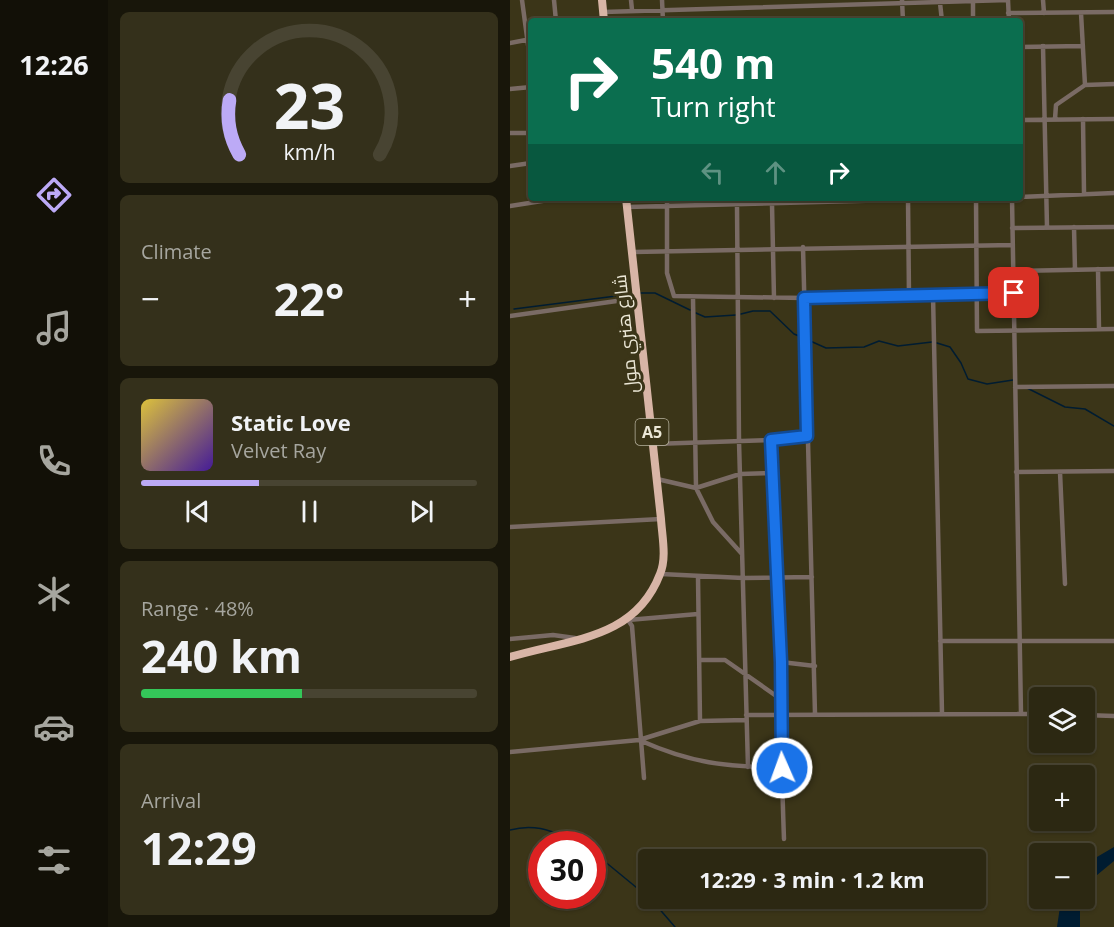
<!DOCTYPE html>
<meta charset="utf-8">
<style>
body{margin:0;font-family:"Open Sans",Cairo,sans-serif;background:#34301b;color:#f1f3f6;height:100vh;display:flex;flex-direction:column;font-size:22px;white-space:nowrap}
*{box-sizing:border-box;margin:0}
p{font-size:20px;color:#a6a69f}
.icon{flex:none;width:33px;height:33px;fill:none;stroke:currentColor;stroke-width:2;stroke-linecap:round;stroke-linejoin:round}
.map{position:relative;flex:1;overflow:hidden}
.sheet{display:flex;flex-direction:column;gap:12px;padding:12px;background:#18160a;width:402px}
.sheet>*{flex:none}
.hud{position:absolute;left:18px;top:18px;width:495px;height:183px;border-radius:6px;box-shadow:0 2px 4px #0004,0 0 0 2px #484432;background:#0b6e4f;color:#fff;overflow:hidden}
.tools{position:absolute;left:519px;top:687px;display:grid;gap:12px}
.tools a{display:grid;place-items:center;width:66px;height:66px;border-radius:6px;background:#2c2812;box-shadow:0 2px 4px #0004,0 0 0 2px #484432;font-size:30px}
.speed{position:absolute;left:18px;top:831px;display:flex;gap:12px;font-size:30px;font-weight:700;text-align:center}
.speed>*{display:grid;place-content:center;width:78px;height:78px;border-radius:50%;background:#2c2812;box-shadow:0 2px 4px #0004,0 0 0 2px #484432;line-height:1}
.speed .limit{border:9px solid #d22;background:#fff;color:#111}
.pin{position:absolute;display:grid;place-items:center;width:51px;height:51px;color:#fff;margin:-26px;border-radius:12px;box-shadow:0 3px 9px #0006}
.me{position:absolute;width:66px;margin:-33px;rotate:358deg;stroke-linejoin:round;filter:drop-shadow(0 0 4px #0008)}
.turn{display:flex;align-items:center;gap:21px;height:126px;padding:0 24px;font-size:27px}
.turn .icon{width:78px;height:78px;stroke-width:2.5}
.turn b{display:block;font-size:42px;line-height:51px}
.lanes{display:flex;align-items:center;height:57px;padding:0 24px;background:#0003;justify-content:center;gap:30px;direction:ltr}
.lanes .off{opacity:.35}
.big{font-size:45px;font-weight:700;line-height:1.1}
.sheet .widget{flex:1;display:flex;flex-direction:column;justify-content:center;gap:9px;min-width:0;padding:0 21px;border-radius:9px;background:#34301b}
.sheet .dial{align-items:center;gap:0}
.dial svg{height:156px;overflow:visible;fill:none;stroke:#484432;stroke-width:7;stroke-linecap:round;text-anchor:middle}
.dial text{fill:#f1f3f6;stroke:none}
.song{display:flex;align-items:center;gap:18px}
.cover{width:72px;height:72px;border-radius:9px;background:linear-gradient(135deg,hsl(50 70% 55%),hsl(260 70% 35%))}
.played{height:6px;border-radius:3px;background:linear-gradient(90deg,#bcaaf6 35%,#484432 35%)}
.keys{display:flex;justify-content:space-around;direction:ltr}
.heat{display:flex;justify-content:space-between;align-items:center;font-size:33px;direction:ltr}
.charge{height:9px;border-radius:4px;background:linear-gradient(90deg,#34c759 48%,#484432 0)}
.trip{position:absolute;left:128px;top:849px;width:348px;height:60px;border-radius:6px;background:#2c2812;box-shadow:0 2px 4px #0004,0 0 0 2px #484432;font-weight:700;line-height:60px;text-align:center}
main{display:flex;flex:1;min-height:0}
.tabs{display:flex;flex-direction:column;width:108px;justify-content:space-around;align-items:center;background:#121007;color:#a6a69f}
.tabs .icon{width:42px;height:42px}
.tabs .active{color:#bcaaf6}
.tabs b{font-size:27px;color:#f1f3f6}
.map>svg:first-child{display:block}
</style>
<main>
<nav class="tabs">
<b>12:26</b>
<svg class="icon active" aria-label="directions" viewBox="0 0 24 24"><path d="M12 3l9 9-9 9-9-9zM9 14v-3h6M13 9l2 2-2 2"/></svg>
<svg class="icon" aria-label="music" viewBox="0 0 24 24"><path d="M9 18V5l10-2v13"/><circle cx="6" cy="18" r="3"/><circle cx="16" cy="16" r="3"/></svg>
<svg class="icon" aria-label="phone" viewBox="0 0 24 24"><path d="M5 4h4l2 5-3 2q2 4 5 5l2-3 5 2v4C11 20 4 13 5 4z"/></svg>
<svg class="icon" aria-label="climate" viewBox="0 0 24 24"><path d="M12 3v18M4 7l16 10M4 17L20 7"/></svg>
<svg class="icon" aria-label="car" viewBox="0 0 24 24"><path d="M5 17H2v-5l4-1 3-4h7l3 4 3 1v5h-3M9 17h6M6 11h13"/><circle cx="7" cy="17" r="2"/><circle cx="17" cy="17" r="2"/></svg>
<svg class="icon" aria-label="filters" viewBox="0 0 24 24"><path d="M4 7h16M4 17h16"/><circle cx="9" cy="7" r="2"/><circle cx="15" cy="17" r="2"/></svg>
</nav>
<section class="sheet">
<div class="widget dial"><svg viewBox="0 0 100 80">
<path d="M14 69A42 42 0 1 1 86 69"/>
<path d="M14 69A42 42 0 0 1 9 41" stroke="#bcaaf6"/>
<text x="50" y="56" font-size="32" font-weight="700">23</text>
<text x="50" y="72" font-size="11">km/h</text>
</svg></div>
<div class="widget"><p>Climate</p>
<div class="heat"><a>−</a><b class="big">22°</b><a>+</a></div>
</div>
<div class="widget">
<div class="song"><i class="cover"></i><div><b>Static Love</b><p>Velvet Ray</p></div></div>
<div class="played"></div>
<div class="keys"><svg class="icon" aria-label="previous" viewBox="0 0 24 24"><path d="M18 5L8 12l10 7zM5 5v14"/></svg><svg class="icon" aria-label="pause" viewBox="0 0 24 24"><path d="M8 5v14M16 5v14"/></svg><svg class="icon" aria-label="next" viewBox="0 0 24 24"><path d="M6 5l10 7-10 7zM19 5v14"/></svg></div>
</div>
<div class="widget"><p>Range · 48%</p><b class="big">240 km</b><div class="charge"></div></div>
<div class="widget"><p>Arrival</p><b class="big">12:29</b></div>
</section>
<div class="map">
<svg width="604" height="927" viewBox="0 0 604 927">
<rect width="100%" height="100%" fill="#3b3518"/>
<path fill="#001c31" d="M604 847V861L575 885V864Z
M551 900 570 899V927H547Z"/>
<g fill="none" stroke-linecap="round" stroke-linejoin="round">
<path stroke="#001c31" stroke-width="1.5" d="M131 293H145L180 310
M4 309 122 294
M186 313 195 317 226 315
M231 314 243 311H260L284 334 294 338
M298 340 316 348 354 347 369 341 388 346 422 342
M427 343 440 347 451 363 458 379 477 384 503 380
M517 388 555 407 575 409 604 426
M0 830C29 822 46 834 73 844
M82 851 138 897
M140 898 165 927"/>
<path stroke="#7a6b65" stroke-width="4.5" d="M12 0 21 67
M44 0 46 21
M121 0 122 10
M152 0 153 21
M392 0 393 21
M498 0 499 21
M533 0 534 13
M430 3 432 21
M93 12 498 0
M498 13 604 12
M571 13 575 85
M463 21V0
M0 43 21 39
M533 46 537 227
M510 47 573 46
M0 89 21 87
M545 119 546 105 575 85 604 84
M573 119 574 193
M510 120 604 119
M0 133H21
M0 166 21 163
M510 197 604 193
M157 198V273L164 296 294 298 504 293
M398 198 399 296
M466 198 467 331 604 329
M502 198 511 714
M262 204 264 298
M227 205 229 441 238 767
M0 206 51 198
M117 207 460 198
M564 227 565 270
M502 228 604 227
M293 247 305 714
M123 252 503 245
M588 269 589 329
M504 271 604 269
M423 295 432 713
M183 298 186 488 203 522 232 554
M0 316 128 298
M505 387 604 386
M261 440C270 573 269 706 274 839
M143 444 261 440 297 436
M506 472 604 471
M550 472 555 584
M147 479 186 488 230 474 264 473
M0 527 151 519
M151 574 233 578 302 577
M188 577 190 721
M0 639 43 635 65 638
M430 641H604
M190 660H215L272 700
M271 662 305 666
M236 715 530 714
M574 715 604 716
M129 740C183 764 214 766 271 768
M0 752 129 740 190 721 236 720
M134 778 122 626 118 620 188 614"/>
<path stroke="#d8b5a6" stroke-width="8" d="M92 0 94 21
M0 657C59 639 125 640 150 574 157 558 152 536 151 519L116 198"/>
</g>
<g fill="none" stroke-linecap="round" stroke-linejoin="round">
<defs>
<path id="route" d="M272 768 271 662 261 440 297 436 294 298 504 293"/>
</defs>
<use href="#route" stroke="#114b97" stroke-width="15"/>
<use href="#route" stroke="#1a73e8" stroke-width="10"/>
</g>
<g text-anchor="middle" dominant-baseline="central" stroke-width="6" stroke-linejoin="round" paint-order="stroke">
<rect fill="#3b3518" stroke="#b7b29e" stroke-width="1.5" x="125.5" y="419" width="33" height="26" rx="4.5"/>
<g font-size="16" font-weight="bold" fill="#ece8d7">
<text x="142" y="432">A5</text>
</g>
<g font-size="18" fill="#ece8d7" stroke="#3b3518">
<text transform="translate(115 334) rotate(-96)">شارع هنري مول</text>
</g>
</g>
</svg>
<div class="tools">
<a><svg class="icon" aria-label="layers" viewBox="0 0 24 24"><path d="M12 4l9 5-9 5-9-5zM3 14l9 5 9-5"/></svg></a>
<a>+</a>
<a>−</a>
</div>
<div class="speed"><div class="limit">30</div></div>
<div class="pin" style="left:504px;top:293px;background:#d93025"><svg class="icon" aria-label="arrive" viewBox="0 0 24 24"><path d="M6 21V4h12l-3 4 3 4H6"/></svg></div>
<svg class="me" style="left:272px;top:768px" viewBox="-20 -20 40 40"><circle r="17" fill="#1a73e8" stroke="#fff" stroke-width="3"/><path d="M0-11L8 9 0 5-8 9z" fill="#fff"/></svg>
<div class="trip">12:29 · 3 min · 1.2 km</div>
<div class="hud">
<div class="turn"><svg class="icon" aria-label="right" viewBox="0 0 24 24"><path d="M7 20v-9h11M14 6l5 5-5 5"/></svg><div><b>540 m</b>Turn right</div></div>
<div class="lanes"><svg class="icon off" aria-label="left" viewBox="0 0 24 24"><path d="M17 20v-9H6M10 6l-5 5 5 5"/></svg><svg class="icon off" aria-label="ahead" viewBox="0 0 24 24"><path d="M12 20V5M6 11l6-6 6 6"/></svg><svg class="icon" aria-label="right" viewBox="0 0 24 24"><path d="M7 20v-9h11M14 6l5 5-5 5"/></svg></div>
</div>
</div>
</main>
